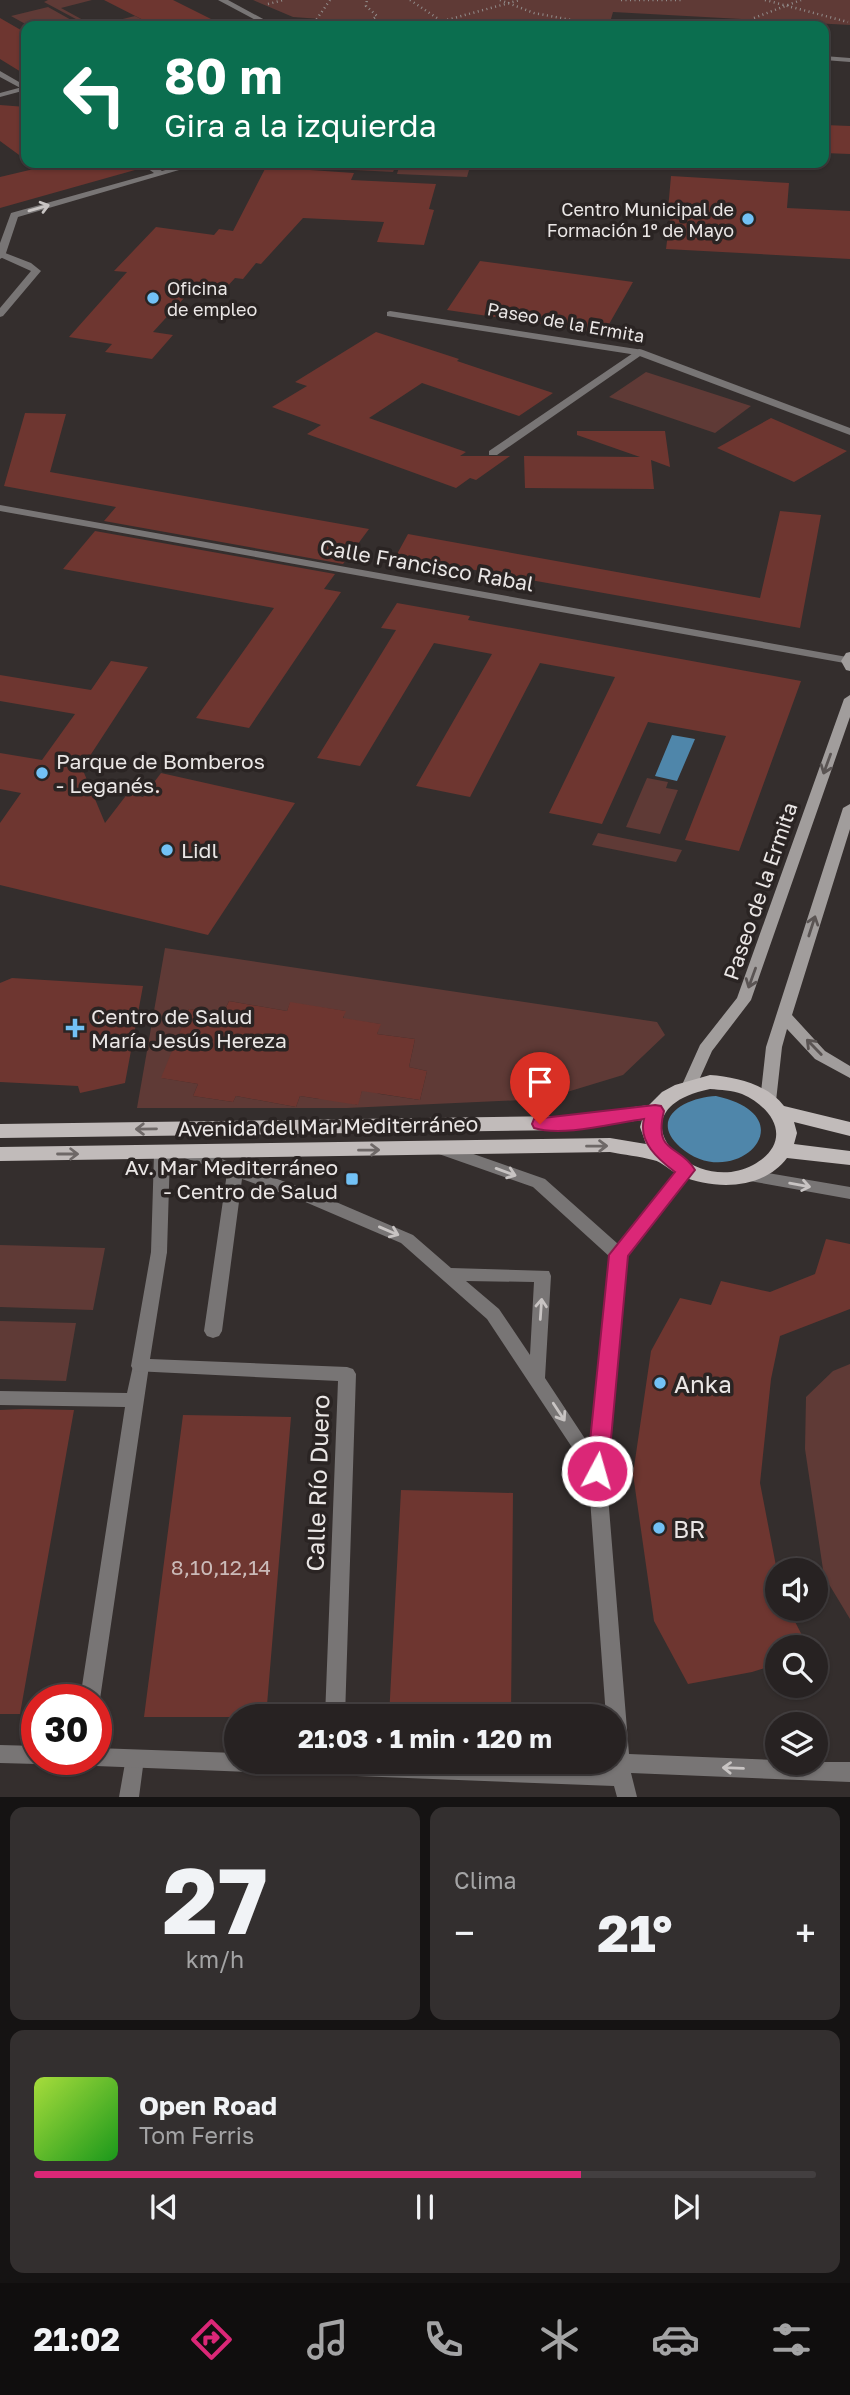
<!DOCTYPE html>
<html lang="es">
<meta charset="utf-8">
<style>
body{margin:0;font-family:"Golos Text",sans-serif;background:#332f2f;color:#f1f3f6;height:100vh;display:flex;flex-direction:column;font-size:26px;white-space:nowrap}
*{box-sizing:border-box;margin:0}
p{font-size:23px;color:#a4a4a5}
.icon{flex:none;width:38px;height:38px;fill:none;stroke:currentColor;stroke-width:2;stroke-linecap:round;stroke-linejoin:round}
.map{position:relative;height:1797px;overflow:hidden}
.sheet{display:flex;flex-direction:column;gap:10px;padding:10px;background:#151313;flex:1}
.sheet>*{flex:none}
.top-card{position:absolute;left:21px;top:21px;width:808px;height:147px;border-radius:14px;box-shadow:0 2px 5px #0004,0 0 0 2px #433f40;background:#0b6e4f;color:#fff;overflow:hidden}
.tools{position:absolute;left:765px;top:1558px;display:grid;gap:14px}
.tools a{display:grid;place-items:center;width:63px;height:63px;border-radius:50%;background:#272222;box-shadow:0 2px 5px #0004,0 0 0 2px #433f40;font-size:35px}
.speed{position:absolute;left:21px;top:1684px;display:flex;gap:14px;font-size:35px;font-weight:700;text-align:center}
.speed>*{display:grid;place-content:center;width:91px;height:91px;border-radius:50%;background:#272222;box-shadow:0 2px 5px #0004,0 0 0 2px #433f40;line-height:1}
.speed .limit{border:10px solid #d22;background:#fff;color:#111}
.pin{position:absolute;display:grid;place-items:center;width:60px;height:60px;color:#fff;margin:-72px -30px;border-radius:50% 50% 50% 0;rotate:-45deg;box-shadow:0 0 7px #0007}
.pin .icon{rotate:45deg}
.me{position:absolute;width:77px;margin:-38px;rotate:6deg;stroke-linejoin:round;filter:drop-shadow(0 0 5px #0008)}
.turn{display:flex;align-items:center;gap:24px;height:147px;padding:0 28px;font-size:32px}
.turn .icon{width:91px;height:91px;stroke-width:2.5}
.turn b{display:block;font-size:49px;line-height:60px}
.big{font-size:52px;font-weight:700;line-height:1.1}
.sheet .card{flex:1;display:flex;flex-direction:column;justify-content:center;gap:10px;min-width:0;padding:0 24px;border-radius:14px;background:#332f2f}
.sheet .dial{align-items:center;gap:0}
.dial b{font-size:91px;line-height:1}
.song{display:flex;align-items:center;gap:21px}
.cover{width:84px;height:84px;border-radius:10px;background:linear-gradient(135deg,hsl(80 70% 55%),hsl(120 70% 35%))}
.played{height:7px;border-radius:4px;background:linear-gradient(90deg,#db2777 70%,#433f40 70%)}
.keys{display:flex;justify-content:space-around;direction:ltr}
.heat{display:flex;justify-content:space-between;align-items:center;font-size:38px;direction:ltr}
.sheet .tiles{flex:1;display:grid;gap:10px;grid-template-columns:1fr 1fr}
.card:last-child{grid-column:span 2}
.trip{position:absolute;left:224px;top:1704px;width:402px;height:70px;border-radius:35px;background:#272222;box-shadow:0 2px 5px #0004,0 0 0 2px #433f40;font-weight:700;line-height:70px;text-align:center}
.menu{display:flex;height:112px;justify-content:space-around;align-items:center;background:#100e0e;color:#a4a4a5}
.menu .icon{width:49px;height:49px}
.menu .selected{color:#db2777}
.menu b{font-size:32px;color:#f1f3f6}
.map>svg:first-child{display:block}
</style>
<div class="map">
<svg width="850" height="1797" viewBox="0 0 850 1797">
<rect width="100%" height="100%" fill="#342e2d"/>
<path fill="#5f3a36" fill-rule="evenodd" d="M48 0H92L61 8 94 26 135 16 149 23 136 26H89L44 2Z
M253 0H850V25L613 12 609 26H417L293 17Z
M48 7 82 26H29L11 16Z
M297 163H397L393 172 296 167Z
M400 163H471L467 177 397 174Z
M646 372 751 406 715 433 609 397Z
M647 778 668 782 666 788 678 790 660 834 626 827Z
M598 833 682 850 676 862 592 845Z
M165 948 657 1022 665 1035 623 1075 544 1099 347 1108H137ZM229 1001 287 1011 290 1003 345 1011 343 1019 380 1024 377 1034 415 1039 409 1067 427 1071 420 1100 380 1094 363 1088 357 1105 322 1089 319 1099 300 1096 296 1107 236 1096 233 1102 193 1096 198 1084 162 1078 189 1009 223 1014Z
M0 1245 105 1248 93 1310 0 1307Z
M0 1321 76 1323 66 1381 0 1379Z
M850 1364V1619L824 1576 805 1449 806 1397 833 1371Z"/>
<path fill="#4f86aa" d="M672 735 695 739 677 781 655 776Z
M716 1096C811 1117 734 1195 680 1147 647 1117 688 1097 716 1096Z"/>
<path fill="#6e3630" d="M104 0H173L225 26H155Z
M0 18 26 33V75L0 59Z
M0 105 26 107V160L0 141Z
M824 125 850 126V154L824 153Z
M59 163H134L135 170 0 208V177Z
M266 167 354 173 351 180 436 184 429 209 434 210 424 245 377 242 384 222 303 218 261 264 256 263 243 279 235 278 224 290 195 286 153 332 173 335 152 359 105 352 112 344 69 337 127 272 114 271 156 227 214 235 219 229 233 231Z
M671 176 789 183 787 208 850 211V259L666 249 671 210H668Z
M480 261 633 282 604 333 447 310Z
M376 332 459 359 457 361 553 393 519 416 422 383 369 418 466 452 460 456H510L476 480 470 478 456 488 307 434 321 425 272 407 307 386 295 382Z
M25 413 66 414 50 472 369 529 343 564 104 521 116 507 4 486Z
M771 418 847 451 794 482 717 448Z
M577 431H665L670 467 651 460 654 489 525 488 524 456 640 457 577 435Z
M780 511 821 515 800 628 396 556 408 534 760 598Z
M95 531 335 574 324 589 341 592 249 728 196 718 274 608 63 569Z
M397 603 470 616 468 620 801 681 739 851 685 840 726 736 648 722 602 824 549 813 615 677 540 663 470 797 416 786 492 654 434 643 360 766 317 758 396 630 381 628Z
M111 661 148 667 82 768 105 823 128 793 143 797 161 773 295 803 208 935 0 885V823L21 793 0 789V753L42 760 75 714 0 701V675L91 690Z
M12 978 143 986 125 1083 80 1093 78 1086 0 1082V983Z
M229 1001 287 1011 290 1002 346 1011 343 1018 381 1024 377 1034 415 1039 409 1067 427 1071 420 1100 362 1091 358 1105 300 1096 296 1107 236 1096 233 1102 193 1096 198 1084 161 1078 189 1009 223 1014Z
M826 1239 850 1244V1309L780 1336 771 1379 760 1483 777 1571V1608H788L808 1647H777V1664L752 1672 688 1684 654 1621 633 1474 651 1351 680 1298 711 1305 721 1281 770 1292 815 1274Z
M25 1409 74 1410 20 1714H0V1410Z
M183 1415 291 1417 266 1717H144Z
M401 1490 513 1493 511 1717H389Z"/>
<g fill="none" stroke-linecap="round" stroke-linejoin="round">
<path stroke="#928d8c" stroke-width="2.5" stroke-dasharray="1 3.5" stroke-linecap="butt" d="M410 0 449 26
M500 0 534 13 604 26
M621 0H681
M765 0 848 22
M268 4 283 0
M754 18 801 0
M443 21 520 0
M314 23 330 0
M363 26 377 16 366 6 367 0"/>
<path fill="#787575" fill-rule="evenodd" d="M0 251 31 263 41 271 3 316 0 317V308L31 271 0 257Z
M639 349 643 350V354L497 455H489V451Z
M188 1147 308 1190 413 1235 451 1268 549 1271 551 1276 545 1378 603 1466 606 1471 603 1476 597 1479 591 1476 487 1319 401 1243 296 1198 242 1179 222 1331 219 1336 213 1338 207 1336 204 1331 227 1173 182 1157 180 1153 182 1149ZM466 1281 534 1282 530 1355 499 1309Z"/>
<path fill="#787575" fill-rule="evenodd" d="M0 71 26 86V91L0 77Z
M162 1148 168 1150 170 1154 167 1252 165 1256 159 1258 153 1256 151 1252 154 1154 156 1150Z
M140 1359 146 1361 149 1366 100 1699 96 1706V1699H80L125 1407 0 1405V1391L127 1393 134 1361Z
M134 1750 141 1752 144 1759 139 1797H119L127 1752Z"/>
<path fill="#787575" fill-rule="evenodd" d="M218 0H228L276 26H267Z
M824 56 850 58V62L824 60Z
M26 86V90L0 97V93Z
M140 163H150L162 171 190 163H203L18 217 5 256 0 259V243L11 213 154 173Z
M390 311 643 350 850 428V435L637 355 387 316V312Z
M0 505 847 657 850 658V664L0 511Z
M442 1143 545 1179 618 1244 680 1166H692L694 1170 692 1174 627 1257 606 1471 629 1754 777 1760V1762H850V1782L631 1773 637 1797H617L614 1786 96 1766 89 1764 87 1759H96V1748L236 1753V1762H484L610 1767V1762H614V1717H606L588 1471 610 1257 533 1187 436 1153 434 1149 436 1145Z
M750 1170 850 1187V1199L744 1180 742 1176 744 1172Z
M159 1246 165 1248 167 1252 150 1359 347 1367 353 1369 356 1374 345 1717H325L338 1381 134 1371 131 1366 151 1252 153 1248Z
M0 1745 37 1746V1759H45L37 1764 0 1763Z"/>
<path fill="#a19d9c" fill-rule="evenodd" d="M850 652V671L846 670 841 661 846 653Z
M850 695V717L751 1000 712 1051 695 1089H685L682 1085 700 1045 737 998 844 699Z
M850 804V829L792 1015 825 1051 850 1066V1078L815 1059 787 1029 782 1047 776 1101 773 1105H763L760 1101 766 1047 843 808Z"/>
<path fill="#c1bbba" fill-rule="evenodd" d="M710 1075C736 1077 767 1084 784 1106L850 1122V1136L794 1122 797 1133 794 1144 850 1151V1165L787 1158C763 1190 715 1190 681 1176 671 1172 663 1162 653 1160 639 1156 624 1155 610 1152L0 1161V1147L610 1138 646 1144 640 1127 642 1120 567 1130 0 1138V1124L567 1116 649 1105 662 1092 675 1085ZM710 1089C721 1090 732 1090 742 1094 776 1109 793 1143 753 1165 692 1198 607 1110 710 1089Z"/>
</g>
<defs><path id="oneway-shaft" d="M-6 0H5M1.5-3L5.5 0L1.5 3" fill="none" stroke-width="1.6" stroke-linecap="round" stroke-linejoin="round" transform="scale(1.75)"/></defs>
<g stroke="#c8c4c3">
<use href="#oneway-shaft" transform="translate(39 208) rotate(-16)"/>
<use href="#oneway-shaft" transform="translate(506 1172) rotate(20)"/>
<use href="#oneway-shaft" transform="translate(800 1185) rotate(10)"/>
<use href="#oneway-shaft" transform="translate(389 1231) rotate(23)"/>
<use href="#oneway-shaft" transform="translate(541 1309) rotate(-86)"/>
<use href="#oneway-shaft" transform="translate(559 1412) rotate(57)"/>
<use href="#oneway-shaft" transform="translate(733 1768) rotate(-178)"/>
</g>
<g stroke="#5a5453">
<use href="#oneway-shaft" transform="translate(827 764) rotate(110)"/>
<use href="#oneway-shaft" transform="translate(812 926) rotate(-72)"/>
<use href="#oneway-shaft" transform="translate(752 978) rotate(110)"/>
<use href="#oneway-shaft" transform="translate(814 1047) rotate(-134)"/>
</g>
<g stroke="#6e6867">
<use href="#oneway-shaft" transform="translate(146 1129) rotate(179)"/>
<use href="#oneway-shaft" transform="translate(597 1146) rotate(-1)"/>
<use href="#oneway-shaft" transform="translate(369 1150) rotate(-1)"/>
<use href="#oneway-shaft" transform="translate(68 1154)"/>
</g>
<path fill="#db2777" stroke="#8e194d" stroke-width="2" d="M655 1105 661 1106 664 1111C653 1155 680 1144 695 1170L628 1256 608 1471 605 1477 597 1479 590 1477 587 1471 609 1255 675 1172C658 1159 638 1142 644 1119 614 1123 563 1137 534 1128L532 1124 534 1119Z"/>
<g fill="#72c1f5" stroke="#2a2423" stroke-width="2.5">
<circle cx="748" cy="219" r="7"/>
<circle cx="153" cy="298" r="7"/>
<circle cx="42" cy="773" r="7"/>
<circle cx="167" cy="850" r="7"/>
<path d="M71.5 1017.5h7v7h7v7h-7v7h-7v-7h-7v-7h7z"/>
<rect x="345" y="1172" width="14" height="14" rx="3.5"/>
<circle cx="660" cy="1383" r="7"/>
<circle cx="659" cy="1528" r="7"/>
</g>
<g text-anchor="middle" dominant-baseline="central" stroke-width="7" stroke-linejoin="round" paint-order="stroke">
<g font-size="18" fill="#eae6e5" stroke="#2a2423" text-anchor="end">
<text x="734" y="209">Centro Municipal de<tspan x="734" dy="21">Formación 1º de Mayo</tspan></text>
<text x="167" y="288" text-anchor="start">Oficina<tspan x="167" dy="21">de empleo</tspan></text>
</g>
<g font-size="18" fill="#eae6e5" stroke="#2a2423">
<text transform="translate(566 322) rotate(10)">Paseo de la Ermita</text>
</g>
<g font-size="21" fill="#eae6e5" stroke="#2a2423">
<text transform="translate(427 565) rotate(10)">Calle Francisco Rabal</text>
<text transform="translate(760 891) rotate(-71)">Paseo de la Ermita</text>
<text transform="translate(328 1126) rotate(-1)">Avenida del Mar Mediterráneo</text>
</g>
<g font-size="21" fill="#eae6e5" stroke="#2a2423" text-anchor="start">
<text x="56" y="761">Parque de Bomberos<tspan x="56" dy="24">- Leganés.</tspan></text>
<text x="181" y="850">Lidl</text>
<text x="91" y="1016">Centro de Salud<tspan x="91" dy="24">María Jesús Hereza</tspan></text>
<text x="338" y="1167" text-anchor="end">Av. Mar Mediterráneo<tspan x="338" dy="24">- Centro de Salud</tspan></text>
</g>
<g font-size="21" fill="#cbbab8">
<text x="221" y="1567">8,10,12,14</text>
</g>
<g font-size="24" fill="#eae6e5" stroke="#2a2423" text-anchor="start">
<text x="674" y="1383">Anka</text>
<text x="673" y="1528">BR</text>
</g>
<g font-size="24" fill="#eae6e5" stroke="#2a2423">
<text transform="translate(317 1483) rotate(-88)">Calle Río Duero</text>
</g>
</g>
</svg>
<div class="tools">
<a><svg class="icon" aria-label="sound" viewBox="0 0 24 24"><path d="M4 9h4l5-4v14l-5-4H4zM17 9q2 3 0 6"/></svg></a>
<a><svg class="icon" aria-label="search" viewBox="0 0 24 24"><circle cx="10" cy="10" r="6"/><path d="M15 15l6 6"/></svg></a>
<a><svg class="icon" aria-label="layers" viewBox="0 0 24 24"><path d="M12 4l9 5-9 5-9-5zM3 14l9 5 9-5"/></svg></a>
</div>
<div class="speed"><div class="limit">30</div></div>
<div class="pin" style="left:540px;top:1124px;background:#d93025"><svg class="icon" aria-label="arrive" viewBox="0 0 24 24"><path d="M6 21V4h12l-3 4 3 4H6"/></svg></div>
<svg class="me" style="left:597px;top:1471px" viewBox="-20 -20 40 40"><circle r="17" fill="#db2777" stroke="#fff" stroke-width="3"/><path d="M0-11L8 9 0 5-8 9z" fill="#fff"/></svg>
<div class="trip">21:03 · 1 min · 120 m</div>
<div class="top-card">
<div class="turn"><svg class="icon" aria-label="left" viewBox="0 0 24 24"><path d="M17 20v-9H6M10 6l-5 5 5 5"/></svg><div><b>80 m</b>Gira a la izquierda</div></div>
</div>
</div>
<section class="sheet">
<div class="tiles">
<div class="card dial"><b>27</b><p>km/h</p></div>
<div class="card"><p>Clima</p>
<div class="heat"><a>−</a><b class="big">21°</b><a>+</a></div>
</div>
<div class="card">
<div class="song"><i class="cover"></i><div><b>Open Road</b><p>Tom Ferris</p></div></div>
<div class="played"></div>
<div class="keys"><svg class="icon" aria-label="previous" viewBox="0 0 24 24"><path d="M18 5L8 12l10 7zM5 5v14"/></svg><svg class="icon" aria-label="pause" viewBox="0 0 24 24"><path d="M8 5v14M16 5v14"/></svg><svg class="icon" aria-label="next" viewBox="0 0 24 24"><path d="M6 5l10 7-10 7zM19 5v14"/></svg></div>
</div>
</div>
</section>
<nav class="menu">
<b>21:02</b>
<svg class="icon selected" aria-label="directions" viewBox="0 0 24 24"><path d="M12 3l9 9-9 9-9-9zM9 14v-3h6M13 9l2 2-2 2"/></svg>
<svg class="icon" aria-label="music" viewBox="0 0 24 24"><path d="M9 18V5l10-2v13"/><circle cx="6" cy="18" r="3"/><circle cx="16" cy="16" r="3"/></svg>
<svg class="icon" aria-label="phone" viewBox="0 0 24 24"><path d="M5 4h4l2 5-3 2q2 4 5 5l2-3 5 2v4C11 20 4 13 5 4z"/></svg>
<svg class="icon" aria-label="climate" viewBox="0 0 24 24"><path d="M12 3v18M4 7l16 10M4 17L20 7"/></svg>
<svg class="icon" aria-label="car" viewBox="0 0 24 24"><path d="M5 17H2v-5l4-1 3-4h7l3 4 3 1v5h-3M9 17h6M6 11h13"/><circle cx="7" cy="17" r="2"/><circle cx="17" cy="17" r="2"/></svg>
<svg class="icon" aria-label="filters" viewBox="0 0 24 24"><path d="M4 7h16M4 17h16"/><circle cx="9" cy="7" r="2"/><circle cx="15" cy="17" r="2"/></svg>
</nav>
